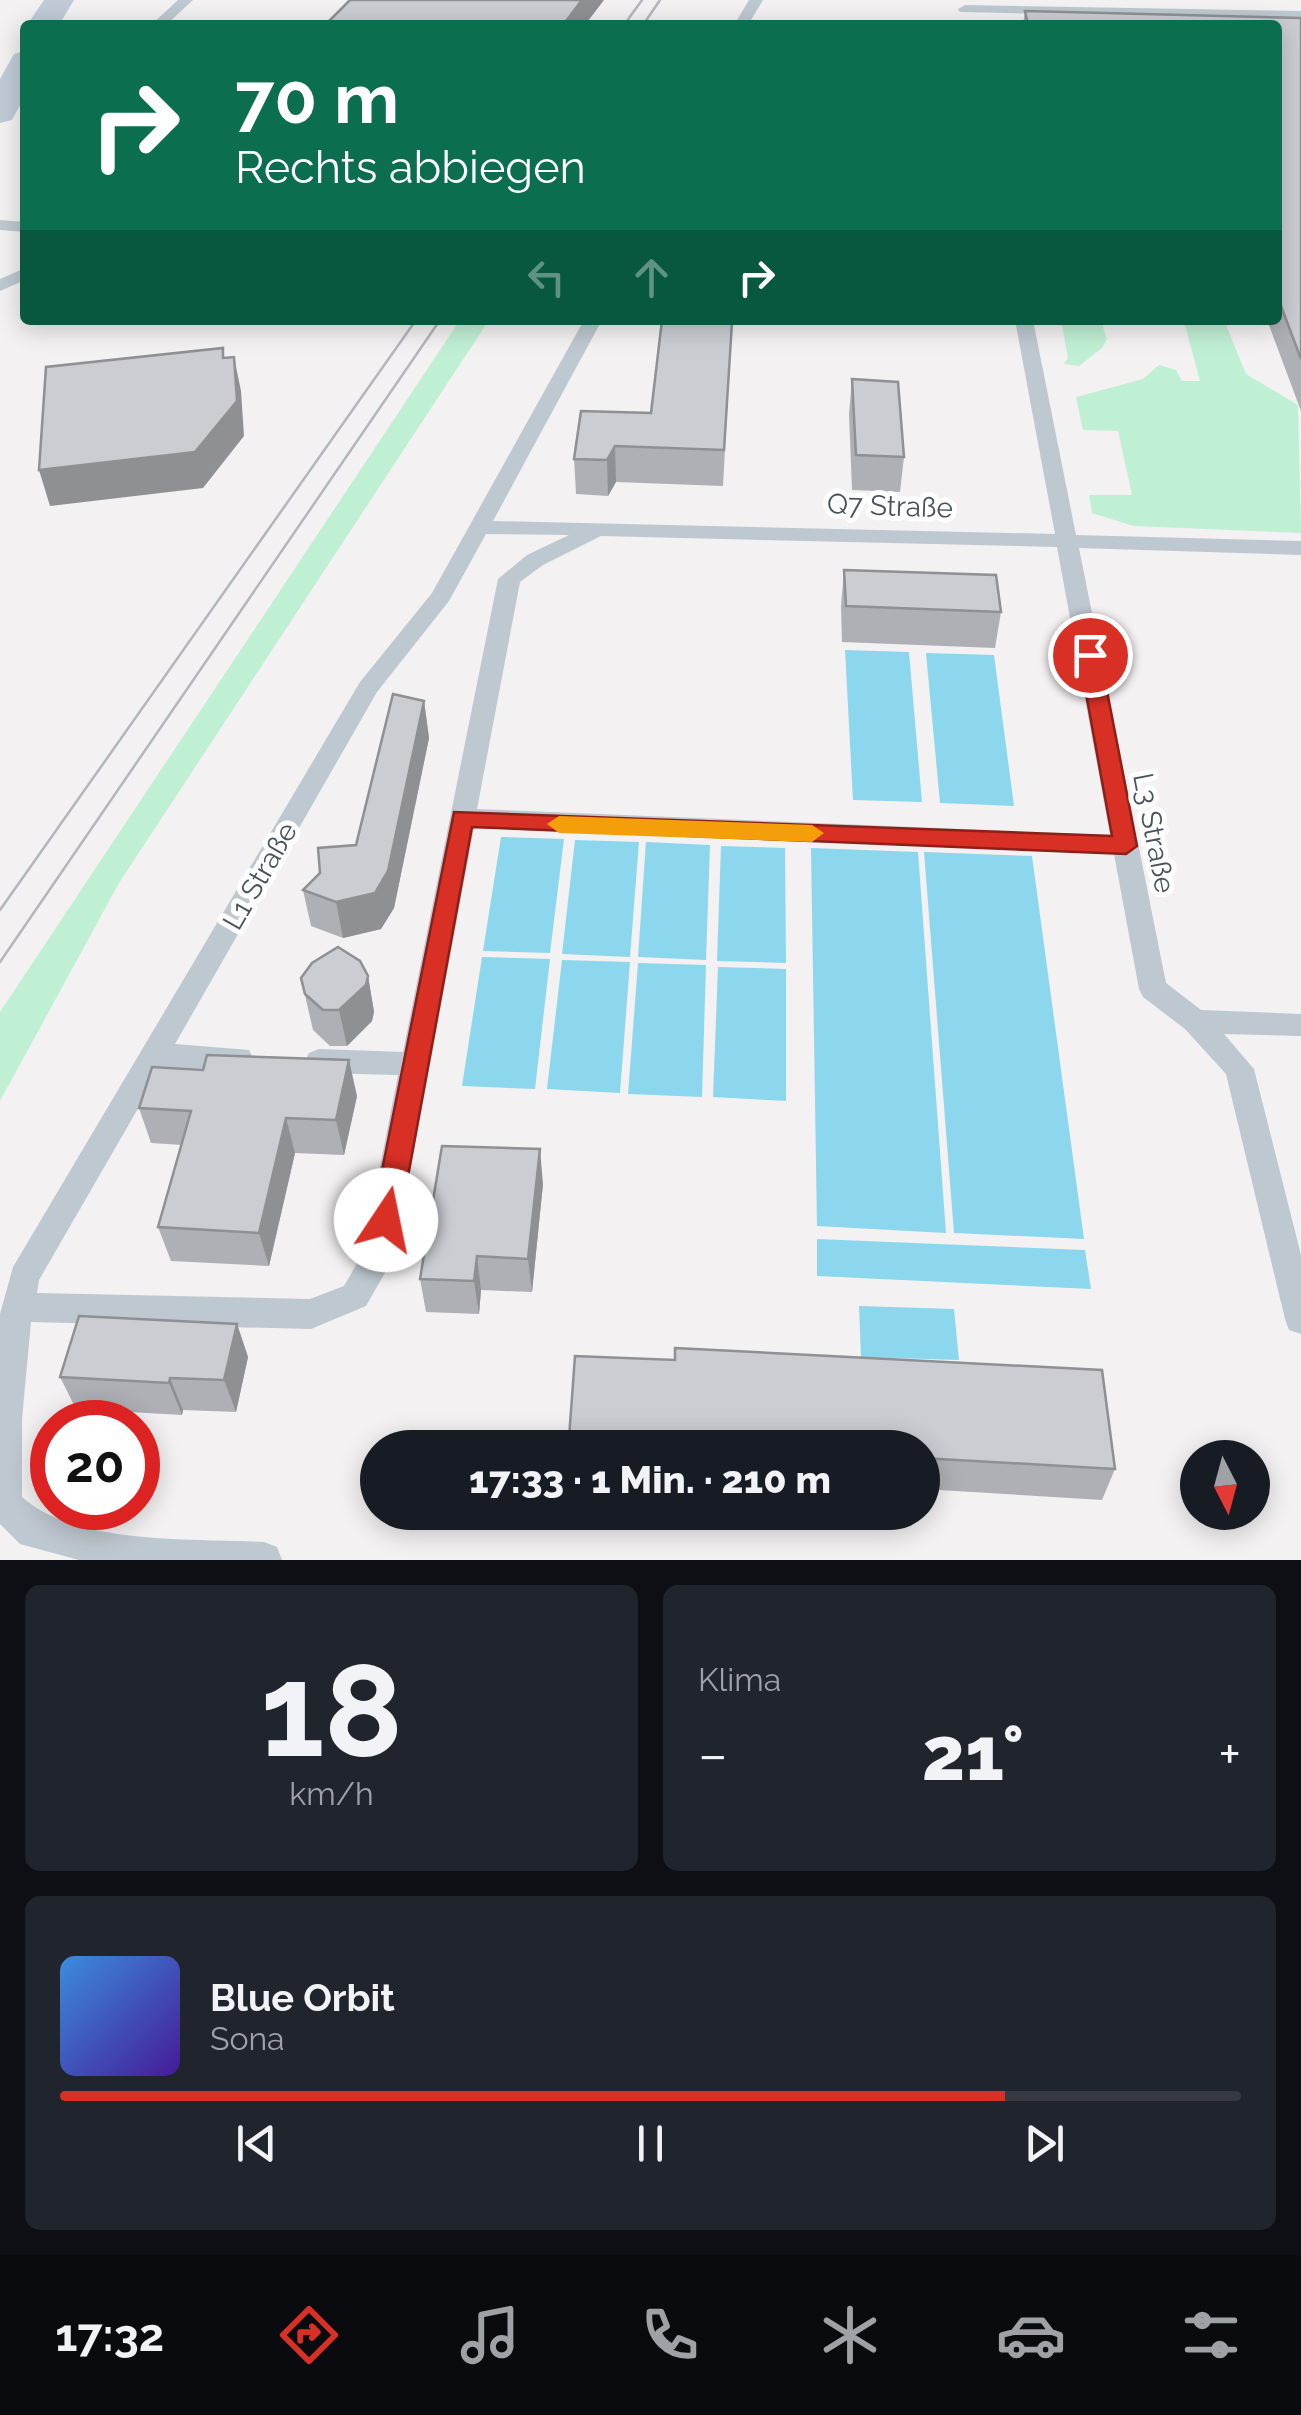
<!DOCTYPE html>
<html lang="de">
<meta charset="utf-8">
<style>
body{margin:0;font-family:Raleway,sans-serif;background:#20242c;color:#f1f3f6;height:100vh;display:flex;flex-direction:column;font-size:38px;white-space:nowrap}
*{box-sizing:border-box;margin:0}
p{font-size:32px;color:#9ea1a6}
.icon{flex:none;width:55px;height:55px;fill:none;stroke:currentColor;stroke-width:2;stroke-linecap:round;stroke-linejoin:round}
.map{position:relative;height:1560px;overflow:hidden}
.drawer{display:flex;flex-direction:column;gap:25px;padding:25px;background:#0d0f14;flex:1}
.drawer>*{flex:none}
.hud{position:absolute;left:20px;top:20px;width:1262px;height:305px;border-radius:10px;box-shadow:0 5px 25px #0003;background:#0b6e4f;color:#fff;overflow:hidden}
.needle{width:65px;rotate:174deg}
.fabs{position:absolute;left:1180px;top:1440px;display:grid;gap:20px}
.fabs a{display:grid;place-items:center;width:90px;height:90px;border-radius:50%;background:#171b24;box-shadow:0 5px 25px #0003;font-size:50px}
.speed{position:absolute;left:30px;top:1400px;display:flex;gap:20px;font-size:50px;font-weight:700;text-align:center}
.speed>*{display:grid;place-content:center;width:130px;height:130px;border-radius:50%;background:#171b24;box-shadow:0 5px 25px #0003;line-height:1}
.speed .limit{border:15px solid #d22;background:#fff;color:#111}
.pin{position:absolute;display:grid;place-items:center;width:85px;height:85px;color:#fff;margin:-42px;border:5px solid #fff;border-radius:50%;box-shadow:0 2px 10px #0007}
.me{position:absolute;width:110px;margin:-55px;rotate:11deg;stroke-linejoin:round;filter:drop-shadow(0 0 8px #0008)}
.turn{display:flex;align-items:center;gap:35px;height:210px;padding:0 50px;font-size:45px}
.turn .icon{width:130px;height:130px;stroke-width:2.5}
.turn b{display:block;font-size:70px;line-height:85px}
.lanes{display:flex;align-items:center;height:95px;padding:0 50px;background:#0003;justify-content:center;gap:50px;direction:ltr}
.lanes .off{opacity:.35}
.big{font-size:75px;font-weight:800;line-height:1.1}
.drawer .card{flex:1;display:flex;flex-direction:column;justify-content:center;gap:15px;min-width:0;padding:0 35px;border-radius:15px;background:#20242c}
.drawer .dial{align-items:center;gap:0}
.dial b{font-size:130px;line-height:1}
.song{display:flex;align-items:center;gap:30px}
.cover{width:120px;height:120px;border-radius:15px;background:linear-gradient(135deg,hsl(210 70% 55%),hsl(260 70% 35%))}
.played{height:10px;border-radius:5px;background:linear-gradient(90deg,#d93025 80%,#363941 80%)}
.keys{display:flex;justify-content:space-around;direction:ltr}
.heat{display:flex;justify-content:space-between;align-items:center;font-size:55px;direction:ltr}
.drawer .tiles{flex:1;display:grid;gap:25px;grid-template-columns:1fr 1fr}
.card:last-child{grid-column:span 2}
.trip{position:absolute;left:360px;top:1430px;width:580px;height:100px;border-radius:50px;background:#171b24;box-shadow:0 5px 25px #0003;font-weight:800;line-height:100px;text-align:center}
.menu{display:flex;height:160px;justify-content:space-around;align-items:center;background:#090b0e;color:#9ea1a6}
.menu .icon{width:70px;height:70px}
.menu .selected{color:#d93025}
.menu b{font-size:45px;color:#f1f3f6}
.map>svg:first-child{display:block}
</style>
<div class="map">
<svg width="1301" height="1560" viewBox="0 0 1301 1560">
<rect width="100%" height="100%" fill="#f3f1f1"/>
<path fill="#c0f0d4" d="M460 320H489L119 883 0 1101V1012Z
M1061 320 1101 321 1107 339 1102 348 1079 366 1064 364 1068 358Z
M1185 325H1226L1246 374 1298 405 1301 533 1134 526 1092 513 1089 495H1132L1118 431 1083 430 1076 397 1143 379 1159 365 1176 370 1182 381H1200Z"/>
<path fill="#8cd7ee" d="M845 650 909 652 922 802 853 800Z
M926 653 994 655 1014 806 940 803Z
M501 837 564 839 550 953 483 951Z
M575 840 639 842 630 957 562 954Z
M646 842 710 845 706 960 638 957Z
M721 846 785 848 786 963 717 961Z
M811 848 918 852 946 1233 817 1226Z
M924 852 1032 856 1084 1239 954 1233Z
M482 957 550 959 535 1089 462 1086Z
M562 960 630 962 620 1093 547 1089Z
M638 963 706 965 702 1097 628 1094Z
M718 967 786 969V1101L713 1097Z
M817 1239 1085 1250 1091 1289 817 1276Z
M859 1306 954 1309 959 1360 861 1357Z"/>
<g fill="none" stroke-linecap="round" stroke-linejoin="round">
<path fill="#bec8d0" fill-rule="evenodd" d="M178 0H193L166 25H151Z
M749 0H763L748 25H734Z
M965 5 1301 11V19L960 12 958 9Z
M0 220 25 222V232L0 230Z
M25 268V280L0 291V279Z
M584 320H602L493 521 1055 534 1015 320H1033L1076 535 1301 541V555L1079 548 1166 983 1201 1010 1301 1014V1036L1224 1034 1254 1069 1301 1255V1334L1289 1330 1285 1319 1226 1074 1185 1029 1143 997 1139 989 1114 854 474 828 394 1257 366 1306 311 1329 31 1322 22 1419V1497C76 1546 194 1538 264 1542L277 1547 282 1560H79L20 1544 0 1524V1314L13 1267 360 682 432 593ZM486 534 569 535 527 555 498 579 403 1052 319 1049 309 1053 305 1061 309 1069 319 1073 398 1075 363 1253 344 1286 310 1299 37 1293 39 1280 162 1067 239 1070 249 1066 253 1058 249 1050 175 1044 377 692 449 601ZM601 536 1057 547 1110 835 477 809 520 582 543 565Z"/>
<path fill="#c1cbd7" fill-rule="evenodd" d="M44 0H74L59 25H27Z
M25 51V96L12 120 0 123V79L14 54Z"/>
<path stroke="#b3b6bb" stroke-width="2.5" d="M624 25 642 0
M643 25 660 0
M0 910 416 320
M0 962 440 320"/>
</g>
<path fill="#afb0b5" d="M1025 11 1301 18V411L1267 320H1278V25H1023Z
M839 320H911V323Z
M1097 320H1184V323Z
M732 322 723 486 616 482 608 496 576 494 574 459 651 413Z
M852 379 904 457 900 492 852 490 849 414Z
M844 570 1001 612 995 648 842 642 841 606Z
M424 701 429 738 394 908 381 929 343 938 311 926 303 890 356 845Z
M368 976 374 1012 372 1021 347 1046H330L313 1030 301 978Z
M357 1096 344 1155 295 1153 269 1266 171 1261 158 1227 182 1145 151 1143 139 1108Z
M543 1184 532 1292 481 1290 479 1314 426 1312 420 1279Z
M237 1324 248 1357 236 1412 183 1410 182 1415 76 1409 60 1377Z
M675 1360 1115 1469 1102 1500 922 1489V1448H569V1438Z"/>
<path fill="#8e9094" d="M582 0H604L585 25H563Z
M234 357 241 391 244 436 203 488 50 506 39 470Z
M615 446 616 482 608 496 607 460Z
M424 701 429 738 394 908 381 929 343 938 336 902Z
M368 976 374 1012 372 1021 347 1046 339 1010Z
M349 1060 357 1096 344 1155 336 1120Z
M286 1118 295 1153 269 1266 259 1233Z
M540 1149 543 1184 532 1292 528 1259Z
M477 1256 481 1290 479 1314 474 1281Z
M237 1324 248 1357 236 1412 224 1380Z
M170 1378 183 1410 182 1415 169 1383Z"/>
<path fill="#cbcdd3" stroke="#8e9094" stroke-width="2.5" d="M350 0H582L563 25H325Z
M1025 11 1301 18V359L1278 298V25H1028Z
M662 320 732 322 724 450 615 446 607 460 574 459 581 411 651 413Z
M223 348V358L234 357 237 401 195 452 39 470 46 367Z
M852 379 898 382 904 457 856 455Z
M844 570 996 575 1001 612 846 606Z
M393 694 424 701 388 871 375 893 336 902 303 890 320 873 318 848 356 845Z
M338 947 360 961 368 976 366 985 339 1010H323L305 994 301 978 312 963Z
M207 1055 349 1060 336 1120 286 1118 259 1233 158 1227 191 1111 139 1108 152 1067 203 1070Z
M442 1146 540 1149 528 1259 477 1256 474 1281 420 1279Z
M79 1316 237 1324 224 1380 170 1378 169 1383 60 1377Z
M675 1348 1102 1370 1115 1469 922 1458V1448H732L569 1438 575 1356 675 1360Z"/>
<path fill="#d93025" stroke="#8d1f18" stroke-width="2.5" d="M1090 648 1100 655 1137 846 1126 854 472 827 400 1220 396 1229 386 1232 376 1229 372 1220 454 812 1112 836 1079 655Z"/>
<path fill="#f59e0b" d="M559 816 812 825 824 833 812 842 559 833 547 824Z"/>
<g text-anchor="middle" dominant-baseline="central" stroke-width="10" stroke-linejoin="round" paint-order="stroke">
<g font-size="28" fill="#48535f" stroke="#fff">
<text transform="translate(890 506) rotate(2)">Q7 Straße</text>
<text transform="translate(1154 833) rotate(79)">L3 Straße</text>
<text transform="translate(260 876) rotate(-60)">L1 Straße</text>
</g>
</g>
</svg>
<div class="fabs">
<a><svg class="needle" viewBox="-14 -14 28 28"><path d="M0-13l5 13h-10z" fill="#e53935"/><path d="M0 13l5-13h-10z" fill="#9ea1a6"/></svg></a>
</div>
<div class="speed"><div class="limit">20</div></div>
<div class="pin" style="left:1090px;top:655px;background:#d93025"><svg class="icon" aria-label="arrive" viewBox="0 0 24 24"><path d="M6 21V4h12l-3 4 3 4H6"/></svg></div>
<svg class="me" style="left:386px;top:1220px" viewBox="-20 -20 40 40"><circle r="19" fill="#fff"/><path d="M0-13L10 11 0 6-10 11z" fill="#d93025"/></svg>
<div class="trip">17:33 · 1 Min. · 210 m</div>
<div class="hud">
<div class="turn"><svg class="icon" aria-label="right" viewBox="0 0 24 24"><path d="M7 20v-9h11M14 6l5 5-5 5"/></svg><div><b>70 m</b>Rechts abbiegen</div></div>
<div class="lanes"><svg class="icon off" aria-label="left" viewBox="0 0 24 24"><path d="M17 20v-9H6M10 6l-5 5 5 5"/></svg><svg class="icon off" aria-label="ahead" viewBox="0 0 24 24"><path d="M12 20V5M6 11l6-6 6 6"/></svg><svg class="icon" aria-label="right" viewBox="0 0 24 24"><path d="M7 20v-9h11M14 6l5 5-5 5"/></svg></div>
</div>
</div>
<section class="drawer">
<div class="tiles">
<div class="card dial"><b>18</b><p>km/h</p></div>
<div class="card"><p>Klima</p>
<div class="heat"><a>−</a><b class="big">21°</b><a>+</a></div>
</div>
<div class="card">
<div class="song"><i class="cover"></i><div><b>Blue Orbit</b><p>Sona</p></div></div>
<div class="played"></div>
<div class="keys"><svg class="icon" aria-label="previous" viewBox="0 0 24 24"><path d="M18 5L8 12l10 7zM5 5v14"/></svg><svg class="icon" aria-label="pause" viewBox="0 0 24 24"><path d="M8 5v14M16 5v14"/></svg><svg class="icon" aria-label="next" viewBox="0 0 24 24"><path d="M6 5l10 7-10 7zM19 5v14"/></svg></div>
</div>
</div>
</section>
<nav class="menu">
<b>17:32</b>
<svg class="icon selected" aria-label="directions" viewBox="0 0 24 24"><path d="M12 3l9 9-9 9-9-9zM9 14v-3h6M13 9l2 2-2 2"/></svg>
<svg class="icon" aria-label="music" viewBox="0 0 24 24"><path d="M9 18V5l10-2v13"/><circle cx="6" cy="18" r="3"/><circle cx="16" cy="16" r="3"/></svg>
<svg class="icon" aria-label="phone" viewBox="0 0 24 24"><path d="M5 4h4l2 5-3 2q2 4 5 5l2-3 5 2v4C11 20 4 13 5 4z"/></svg>
<svg class="icon" aria-label="climate" viewBox="0 0 24 24"><path d="M12 3v18M4 7l16 10M4 17L20 7"/></svg>
<svg class="icon" aria-label="car" viewBox="0 0 24 24"><path d="M5 17H2v-5l4-1 3-4h7l3 4 3 1v5h-3M9 17h6M6 11h13"/><circle cx="7" cy="17" r="2"/><circle cx="17" cy="17" r="2"/></svg>
<svg class="icon" aria-label="filters" viewBox="0 0 24 24"><path d="M4 7h16M4 17h16"/><circle cx="9" cy="7" r="2"/><circle cx="15" cy="17" r="2"/></svg>
</nav>
